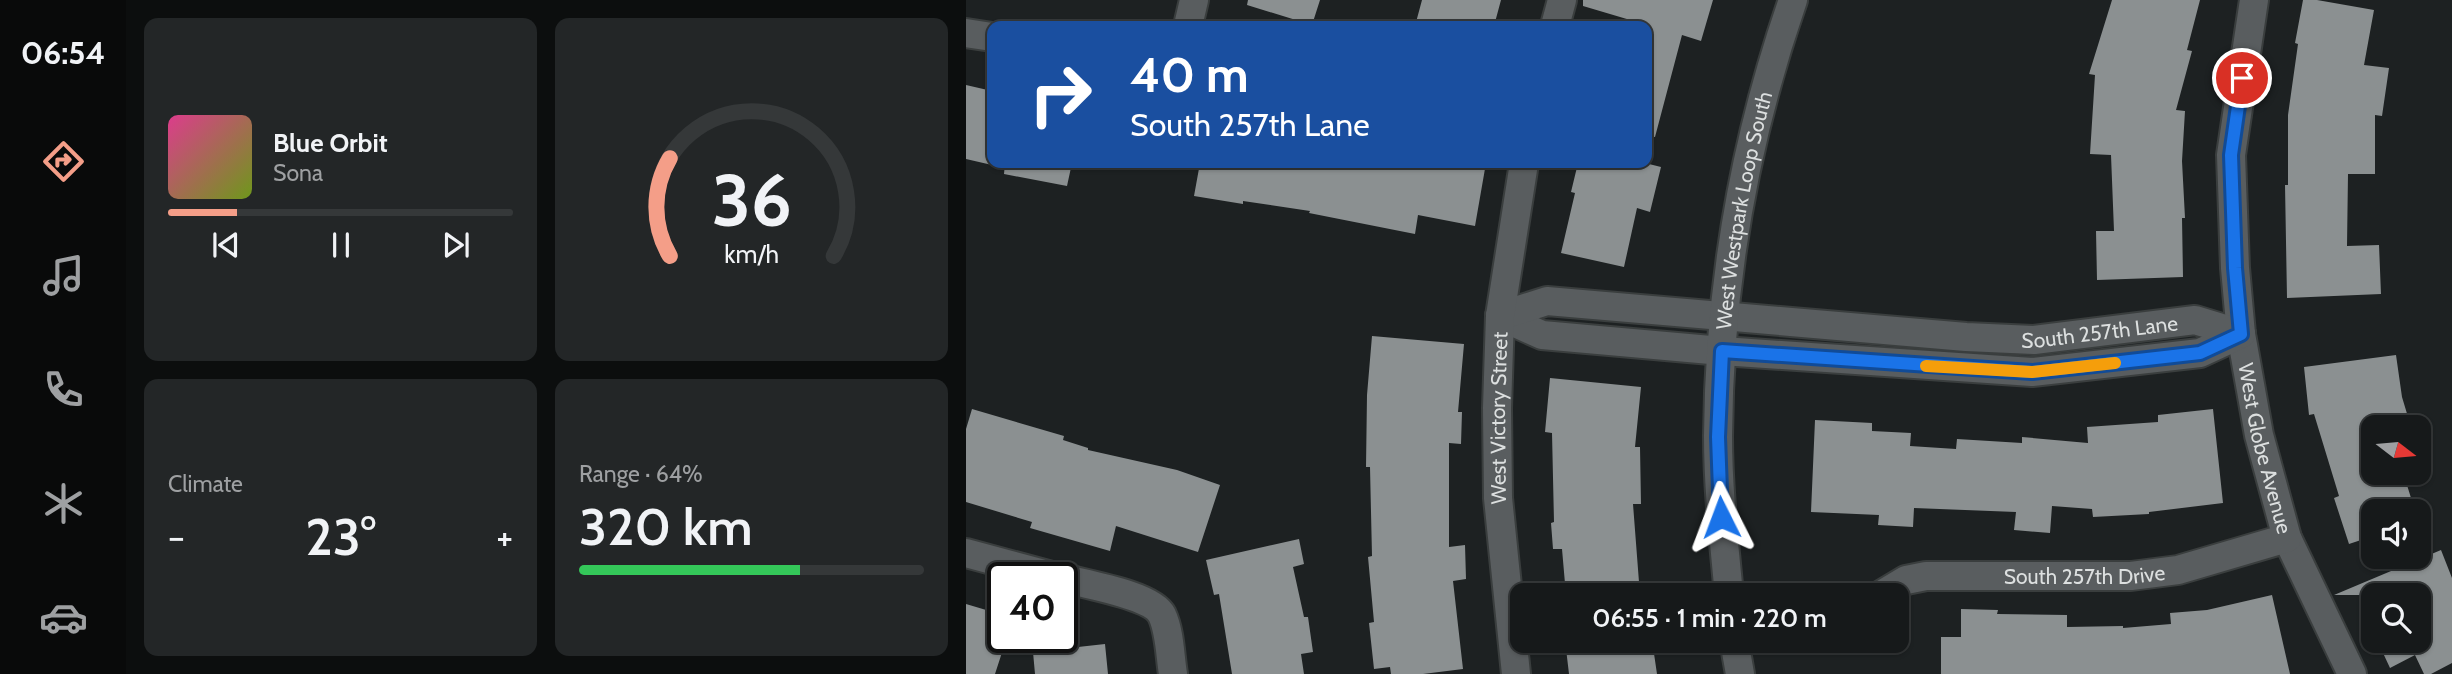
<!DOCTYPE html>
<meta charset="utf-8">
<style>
body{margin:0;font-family:Cabin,sans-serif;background:#232627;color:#f1f3f6;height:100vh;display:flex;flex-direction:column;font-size:26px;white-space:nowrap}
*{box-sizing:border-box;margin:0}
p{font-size:23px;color:#9ea0a2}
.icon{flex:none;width:38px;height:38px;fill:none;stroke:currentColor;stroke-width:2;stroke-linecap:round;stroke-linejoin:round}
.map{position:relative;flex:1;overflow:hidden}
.side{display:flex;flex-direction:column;gap:18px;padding:18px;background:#0c0e0e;width:840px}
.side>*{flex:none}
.hud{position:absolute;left:21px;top:21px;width:665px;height:147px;border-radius:14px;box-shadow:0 2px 5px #0004,0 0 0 2px #353839;background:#1a4fa0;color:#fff;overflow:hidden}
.needle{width:46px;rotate:106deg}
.tools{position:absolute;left:1395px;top:415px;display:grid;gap:14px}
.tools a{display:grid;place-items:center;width:70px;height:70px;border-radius:14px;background:#16191a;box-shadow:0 2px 5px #0004,0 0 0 2px #353839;font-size:35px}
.speed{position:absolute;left:21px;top:562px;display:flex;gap:14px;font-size:35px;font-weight:700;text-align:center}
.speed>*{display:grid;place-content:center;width:91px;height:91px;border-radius:50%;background:#16191a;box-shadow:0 2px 5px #0004,0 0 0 2px #353839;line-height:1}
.speed .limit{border:4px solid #111;border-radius:10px;background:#fff;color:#111}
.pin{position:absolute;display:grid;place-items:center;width:60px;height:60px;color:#fff;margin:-30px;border:4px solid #fff;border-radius:50%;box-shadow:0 2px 7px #0007}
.me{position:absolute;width:77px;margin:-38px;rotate:357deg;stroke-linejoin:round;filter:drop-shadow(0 0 5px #0008)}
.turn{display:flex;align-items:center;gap:24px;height:147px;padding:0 28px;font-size:32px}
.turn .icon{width:91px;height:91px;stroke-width:2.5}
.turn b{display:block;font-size:49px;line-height:60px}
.big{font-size:52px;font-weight:600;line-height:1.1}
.side .tile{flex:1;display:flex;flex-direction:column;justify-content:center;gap:10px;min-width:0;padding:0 24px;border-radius:14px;background:#232627}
.side .dial{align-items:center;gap:0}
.dial svg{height:182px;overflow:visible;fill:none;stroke:#353839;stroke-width:7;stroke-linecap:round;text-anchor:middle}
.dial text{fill:#f1f3f6;stroke:none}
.song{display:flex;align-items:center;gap:21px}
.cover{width:84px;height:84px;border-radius:10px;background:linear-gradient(135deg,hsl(330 70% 55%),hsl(80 70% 35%))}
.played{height:7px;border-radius:4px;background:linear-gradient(90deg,#f49e88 20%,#353839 20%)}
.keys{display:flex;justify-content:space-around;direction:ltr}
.heat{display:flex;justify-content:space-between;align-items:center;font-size:38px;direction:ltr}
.charge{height:10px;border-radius:5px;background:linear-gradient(90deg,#34c759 64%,#353839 0)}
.side .tiles{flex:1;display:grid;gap:18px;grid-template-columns:repeat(2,1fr)}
.trip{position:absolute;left:544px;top:583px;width:399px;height:70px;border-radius:14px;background:#16191a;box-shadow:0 2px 5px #0004,0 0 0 2px #353839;font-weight:600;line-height:70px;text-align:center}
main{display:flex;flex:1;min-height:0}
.tabs{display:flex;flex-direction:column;width:126px;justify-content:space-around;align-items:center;background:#090a0a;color:#9ea0a2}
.tabs .icon{width:49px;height:49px}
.tabs .selected{color:#f49e88}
.tabs b{font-size:32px;color:#f1f3f6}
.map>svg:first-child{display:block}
</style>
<main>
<nav class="tabs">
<b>06:54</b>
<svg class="icon selected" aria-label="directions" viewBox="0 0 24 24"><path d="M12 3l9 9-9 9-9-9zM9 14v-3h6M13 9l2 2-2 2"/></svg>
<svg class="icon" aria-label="music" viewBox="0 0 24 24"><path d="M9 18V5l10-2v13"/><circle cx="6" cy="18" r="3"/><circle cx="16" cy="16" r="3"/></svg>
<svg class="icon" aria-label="phone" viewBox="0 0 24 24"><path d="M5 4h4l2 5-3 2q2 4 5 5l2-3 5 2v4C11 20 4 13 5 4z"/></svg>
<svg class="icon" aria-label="climate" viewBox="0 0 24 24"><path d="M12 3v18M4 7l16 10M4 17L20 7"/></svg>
<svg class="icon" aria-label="car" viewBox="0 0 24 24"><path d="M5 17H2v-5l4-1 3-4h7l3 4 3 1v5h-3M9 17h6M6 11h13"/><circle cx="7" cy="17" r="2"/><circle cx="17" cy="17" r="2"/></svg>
</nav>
<section class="side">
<div class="tiles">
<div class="tile">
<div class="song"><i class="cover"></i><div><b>Blue Orbit</b><p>Sona</p></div></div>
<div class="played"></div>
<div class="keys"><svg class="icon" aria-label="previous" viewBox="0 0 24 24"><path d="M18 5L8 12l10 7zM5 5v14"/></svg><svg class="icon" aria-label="pause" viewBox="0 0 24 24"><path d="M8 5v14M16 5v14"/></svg><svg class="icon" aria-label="next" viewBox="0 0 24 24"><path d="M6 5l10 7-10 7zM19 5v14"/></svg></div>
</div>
<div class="tile dial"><svg viewBox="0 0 100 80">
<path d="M14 69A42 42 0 1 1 86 69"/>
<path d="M14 69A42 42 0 0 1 14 26" stroke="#f49e88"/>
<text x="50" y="56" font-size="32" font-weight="700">36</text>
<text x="50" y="72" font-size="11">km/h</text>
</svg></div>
<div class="tile"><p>Climate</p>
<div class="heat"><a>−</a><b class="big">23°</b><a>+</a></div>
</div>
<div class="tile"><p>Range · 64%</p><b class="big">320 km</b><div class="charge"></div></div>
</div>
</section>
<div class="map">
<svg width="1486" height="674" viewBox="0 0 1486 674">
<rect width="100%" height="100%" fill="#1d2122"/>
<path fill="#8b9091" d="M282 0H354L346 25 281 5Z
M456 0H535L528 26H449Z
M617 0H747L735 41 716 35 689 137 681 136V25L617 6Z
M1146 0H1234L1221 50 1226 51 1210 110 1219 111 1216 161 1219 218H1216L1217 277 1131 280 1130 231H1148L1145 155 1124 154 1129 75 1123 74Z
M1337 0H1351L1408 10 1398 65 1423 68 1416 116 1409 115V174H1382L1381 246 1413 245 1415 294 1321 298 1319 185H1322V115L1332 44 1329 43Z
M0 85 26 91V165L0 159Z
M39 163H106L101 186 38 174Z
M234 163H520L509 226 452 215 449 234 343 213 344 211 277 201V204L228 196Z
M612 163H679L695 167 684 212 671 208 658 267 595 253 609 193 605 192Z
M406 336 498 344 492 412H496L495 444 483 443V547L499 545 500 579 487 581 497 669 457 674H425L424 667 408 669 403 623 408 622 402 557 406 556 404 467H400L401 395Z
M1430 355 1436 397 1445 427H1407V472H1437L1449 511H1407V536L1383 544 1368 498 1373 496 1348 414 1343 415 1338 367Z
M584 378 675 387 669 447H674L675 504H667L674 595H600L596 549H587L585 523 588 522 586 433 579 432Z
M6 409 98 436 97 440 122 448V450L211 470 254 485 232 552 150 526 144 551 64 528 66 522 0 502V429Z
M1247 409 1257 503 1183 512V514L1127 517 1126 509 1086 506 1084 533 1048 530 1050 512 948 508 947 527 912 525 913 515 845 512 849 420 906 423V431L945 433 944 446 990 449 991 439 1056 443V437L1122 443 1121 427 1192 422V415Z
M333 539 338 564 327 567 338 617H342L347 652 335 654 338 674H266L253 594 248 595 240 560Z
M1475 550 1486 578V663L1465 674H1458L1449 655 1424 668 1411 640H1452V595H1368Z
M1306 595 1324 674H975V637H995V609L1032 610 1031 614 1101 615V627L1157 626V628L1205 624 1204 613 1241 610Z
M0 604 37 615V637H41L29 674H0Z
M599 640H686L691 674H603Z
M139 644 142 674H69L67 652Z"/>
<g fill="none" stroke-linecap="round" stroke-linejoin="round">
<defs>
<g id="minor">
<path id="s1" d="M1288 0 1265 155 1269 268 1275 334 1293 435 1321 538 1386 674"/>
<path d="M222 26 228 0"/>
<path d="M589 26 596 0"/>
<path d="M0 33 26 37"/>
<path d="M534 316 576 335 756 351 1066 372 1234 353 1275 334"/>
<path id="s2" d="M534 316 581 301 1000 337 1068 340 1229 320 1275 334"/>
<path d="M0 553 93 578"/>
<path d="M96 578C118 584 186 595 196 615 204 632 204 656 207 674"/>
<path id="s3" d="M763 595C758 542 752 489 752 436 753 287 778 141 827 0"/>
<path id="s4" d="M915 595 940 580 960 576H1165L1212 570 1321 538"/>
<path d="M768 640 774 674"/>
<path id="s5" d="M550 674 532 498 531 408 534 316 558 163"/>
</g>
</defs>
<use href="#minor" stroke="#3a3e3e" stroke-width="32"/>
<use href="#minor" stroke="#595d5f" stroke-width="28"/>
</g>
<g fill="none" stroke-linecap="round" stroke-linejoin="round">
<defs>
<path id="route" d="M755 517 752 437 756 351 1066 372 1234 353 1275 334 1269 268 1265 155 1276 78"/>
</defs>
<use href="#route" stroke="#114b97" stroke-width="18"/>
<use href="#route" stroke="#1a73e8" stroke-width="12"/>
<path stroke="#f59e0b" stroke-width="12" d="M960 366 1066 372 1149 363"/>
</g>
<g text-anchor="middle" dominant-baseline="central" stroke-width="7" stroke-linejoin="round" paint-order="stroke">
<g font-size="21" fill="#dcdfdf" stroke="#141819">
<text stroke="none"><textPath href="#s3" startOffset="387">West Westpark Loop South</textPath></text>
<text stroke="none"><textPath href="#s2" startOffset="604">South 257th Lane</textPath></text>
<text stroke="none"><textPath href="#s5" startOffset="257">West Victory Street</textPath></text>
<text stroke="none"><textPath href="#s1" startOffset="453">West Globe Avenue</textPath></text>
<text stroke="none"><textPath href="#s4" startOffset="208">South 257th Drive</textPath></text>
</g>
</g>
</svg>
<div class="tools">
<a><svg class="needle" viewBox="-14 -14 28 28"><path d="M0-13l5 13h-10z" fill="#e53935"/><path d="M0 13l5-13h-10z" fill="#9ea0a2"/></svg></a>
<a><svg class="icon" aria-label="sound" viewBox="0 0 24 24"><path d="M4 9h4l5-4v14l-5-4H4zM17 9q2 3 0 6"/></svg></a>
<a><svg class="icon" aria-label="search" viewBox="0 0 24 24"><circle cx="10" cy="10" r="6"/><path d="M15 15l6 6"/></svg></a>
</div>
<div class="speed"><div class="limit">40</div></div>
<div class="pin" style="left:1276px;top:78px;background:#d93025"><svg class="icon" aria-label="arrive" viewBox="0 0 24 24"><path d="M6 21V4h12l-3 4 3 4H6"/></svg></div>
<svg class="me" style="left:755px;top:517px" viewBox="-20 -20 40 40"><path d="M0-17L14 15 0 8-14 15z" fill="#1a73e8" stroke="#fff" stroke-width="4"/></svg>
<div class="trip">06:55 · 1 min · 220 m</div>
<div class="hud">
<div class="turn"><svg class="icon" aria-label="right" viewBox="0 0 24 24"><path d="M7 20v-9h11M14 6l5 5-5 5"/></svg><div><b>40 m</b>South 257th Lane</div></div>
</div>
</div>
</main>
